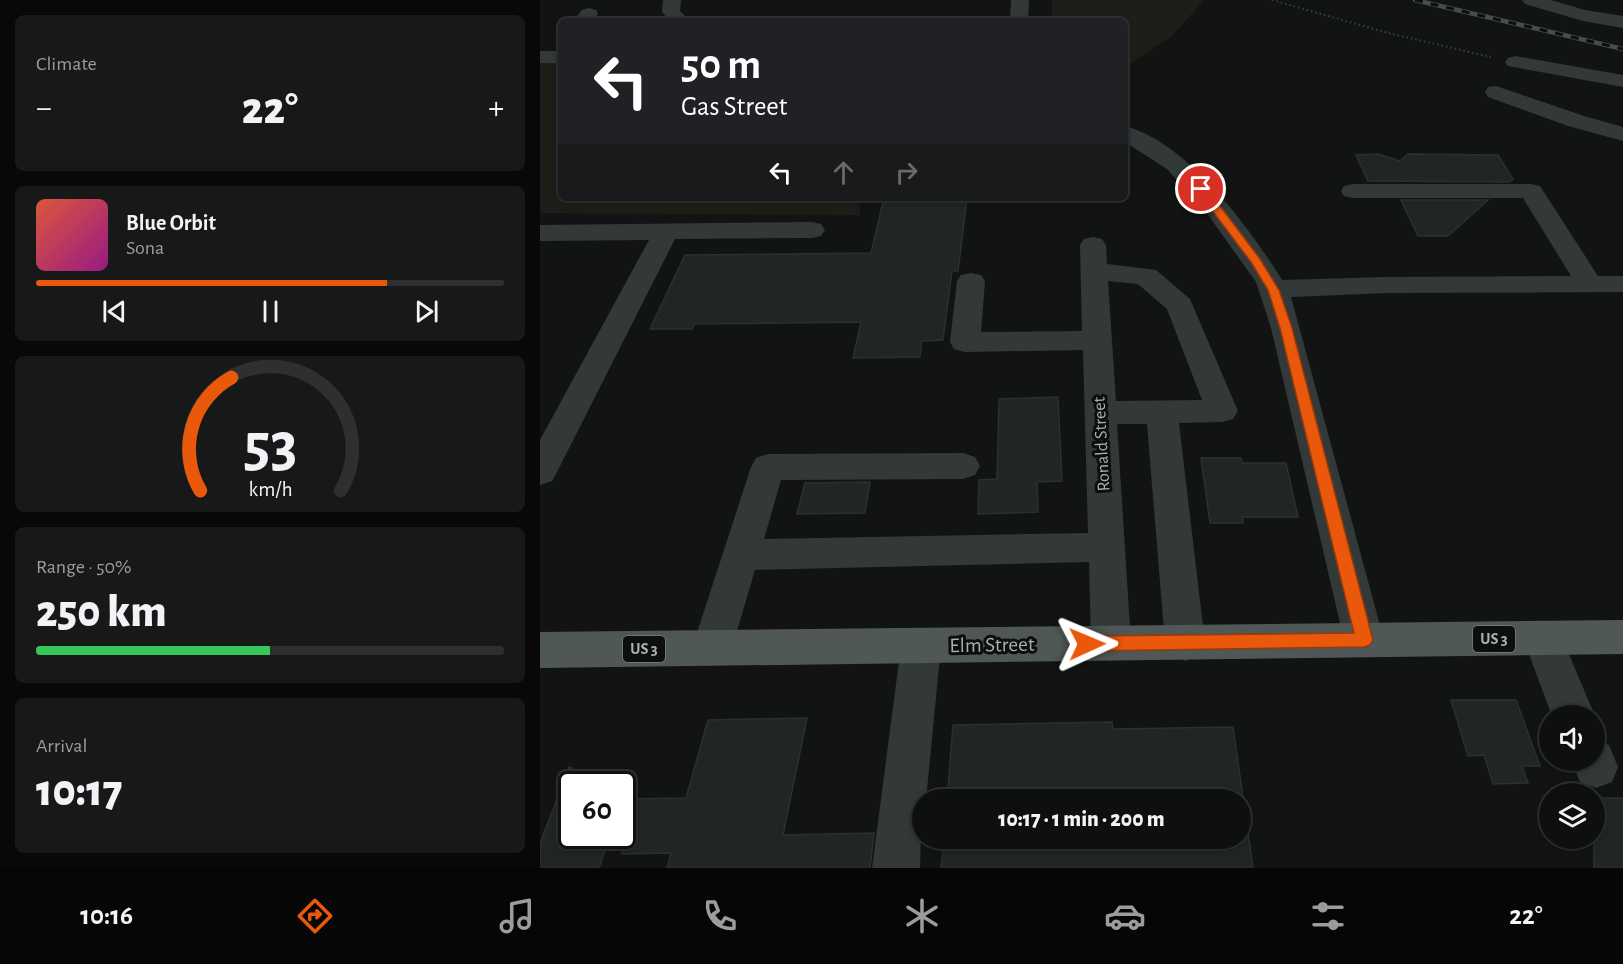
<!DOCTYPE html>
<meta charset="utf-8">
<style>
body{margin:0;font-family:"Alegreya Sans",sans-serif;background:#171818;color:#f1f3f6;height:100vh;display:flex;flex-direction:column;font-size:22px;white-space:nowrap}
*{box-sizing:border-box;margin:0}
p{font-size:20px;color:#9b9c9e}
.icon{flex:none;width:33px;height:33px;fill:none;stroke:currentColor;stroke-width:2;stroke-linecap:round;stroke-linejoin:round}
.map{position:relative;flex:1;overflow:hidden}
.details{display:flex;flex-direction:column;gap:15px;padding:15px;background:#080808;width:540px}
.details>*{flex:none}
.guide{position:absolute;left:18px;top:18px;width:570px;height:183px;border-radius:9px;box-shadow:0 3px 9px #0003,0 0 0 2px #2e2f2f;background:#202124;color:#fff;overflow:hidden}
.tools{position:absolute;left:999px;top:705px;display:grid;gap:12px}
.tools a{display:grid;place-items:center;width:66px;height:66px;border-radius:50%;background:#0e0f0f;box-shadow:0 3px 9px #0003,0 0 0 2px #2e2f2f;font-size:30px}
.speed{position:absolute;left:18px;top:771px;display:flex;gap:12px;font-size:30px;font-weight:700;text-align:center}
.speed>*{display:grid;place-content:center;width:78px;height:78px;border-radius:50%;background:#0e0f0f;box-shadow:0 3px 9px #0003,0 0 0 2px #2e2f2f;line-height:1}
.speed .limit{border:3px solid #111;border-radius:9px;background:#fff;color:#111}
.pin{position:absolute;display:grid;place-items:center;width:51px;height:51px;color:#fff;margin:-26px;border:3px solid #fff;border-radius:50%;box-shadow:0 2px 6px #0007}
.me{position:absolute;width:66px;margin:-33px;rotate:89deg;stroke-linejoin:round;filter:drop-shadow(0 0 4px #0008)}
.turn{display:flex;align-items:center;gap:21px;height:126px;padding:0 24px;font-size:27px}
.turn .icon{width:78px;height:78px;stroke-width:2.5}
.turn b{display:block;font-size:42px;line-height:51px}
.lanes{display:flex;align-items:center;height:57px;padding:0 24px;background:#0003;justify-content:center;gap:30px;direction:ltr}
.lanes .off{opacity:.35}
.big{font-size:45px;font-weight:800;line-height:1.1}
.details .widget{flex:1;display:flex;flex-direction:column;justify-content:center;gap:9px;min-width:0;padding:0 21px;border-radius:9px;background:#171818}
.details .dial{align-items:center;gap:0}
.dial svg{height:156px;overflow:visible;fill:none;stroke:#2e2f2f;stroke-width:7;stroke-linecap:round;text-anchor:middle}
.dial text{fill:#f1f3f6;stroke:none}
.song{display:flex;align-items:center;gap:18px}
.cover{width:72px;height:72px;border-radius:9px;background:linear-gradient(135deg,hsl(10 70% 55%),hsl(310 70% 35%))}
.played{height:6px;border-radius:3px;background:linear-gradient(90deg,#ea580c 75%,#2e2f2f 75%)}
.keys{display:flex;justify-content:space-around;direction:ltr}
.heat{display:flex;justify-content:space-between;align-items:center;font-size:33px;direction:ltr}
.charge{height:9px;border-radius:4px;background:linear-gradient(90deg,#34c759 50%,#2e2f2f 0)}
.trip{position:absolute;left:372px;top:789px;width:339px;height:60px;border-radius:30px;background:#0e0f0f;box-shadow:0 3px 9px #0003,0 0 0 2px #2e2f2f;font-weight:800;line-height:60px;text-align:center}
.menu{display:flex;height:96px;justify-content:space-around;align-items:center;background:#060606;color:#9b9c9e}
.menu .icon{width:42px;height:42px}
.menu .on{color:#ea580c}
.menu b{font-size:27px;color:#f1f3f6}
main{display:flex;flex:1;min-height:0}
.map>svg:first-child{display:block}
</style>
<main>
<section class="details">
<div class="widget"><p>Climate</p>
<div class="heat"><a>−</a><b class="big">22°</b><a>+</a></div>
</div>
<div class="widget">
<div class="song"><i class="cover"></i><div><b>Blue Orbit</b><p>Sona</p></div></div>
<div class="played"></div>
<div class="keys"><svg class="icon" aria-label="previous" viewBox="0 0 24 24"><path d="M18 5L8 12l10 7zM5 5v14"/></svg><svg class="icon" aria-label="pause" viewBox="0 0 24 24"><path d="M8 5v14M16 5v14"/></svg><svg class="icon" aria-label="next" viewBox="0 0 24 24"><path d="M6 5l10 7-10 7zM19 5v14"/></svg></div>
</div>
<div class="widget dial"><svg viewBox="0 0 100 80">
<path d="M14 69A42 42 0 1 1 86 69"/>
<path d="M14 69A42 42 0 0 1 30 11" stroke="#ea580c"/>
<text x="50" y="56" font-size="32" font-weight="700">53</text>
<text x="50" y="72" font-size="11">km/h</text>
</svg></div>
<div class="widget"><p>Range · 50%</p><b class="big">250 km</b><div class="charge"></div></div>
<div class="widget"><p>Arrival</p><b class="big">10:17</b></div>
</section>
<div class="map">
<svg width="1083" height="868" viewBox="0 0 1083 868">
<rect width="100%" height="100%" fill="#121414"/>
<path fill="#1d1e18" d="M512 0H664L633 35 590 64 585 63V21H512Z
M0 62 21 63V198H319L320 215 0 213Z"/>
<path fill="#222525" stroke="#2c3030" stroke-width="1.5" d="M838 154 860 161 868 154 958 155 973 179 969 182 828 181 816 155Z
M344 198H427L418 271H412L403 340 382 341 380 357 313 358 321 322 154 324 152 329H110L145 255 331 253Z
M861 200H948L908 236H878Z
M518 397 522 481 497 482 498 512 438 514 439 480 457 479 459 399Z
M661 458H701L702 463H746L758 517H702L703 523H670Z
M330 482 325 513 257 514 265 483Z
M911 700H976L1000 766H982L988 783 953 784 944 755 928 756Z
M267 718 243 835 334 833 330 868H127L131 853 82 854V799L146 798 168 720Z
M572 722 573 729 693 727 713 868H401L404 838H700V800H407L413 725Z
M29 767 32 768V836H70L59 868H0V844Z
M1054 798H1083V868H1054Z"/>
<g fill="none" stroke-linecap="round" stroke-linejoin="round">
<path stroke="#39403e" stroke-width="2" stroke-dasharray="1.5 3" stroke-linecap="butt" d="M732 0 848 33 951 57"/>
<path fill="#333938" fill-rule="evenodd" d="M123 0H141L140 11 150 21H130L122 12Z
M471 0H489L488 21H470Z
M982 0H1011L1045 10 1083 16V28L1043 21 985 4Z
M49 8 56 10 58 14 53 21H33L42 10Z
M0 51H21V63H0Z
M975 56 1083 75V87L968 66 965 62 968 58Z
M956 86 1044 116 1083 127V141L1028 126 948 97 945 92 948 87Z
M585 126C647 142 710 228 742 280L846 277 1031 276 983 198H813L804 196 801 191 804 186 813 184H991L1000 186 1058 276H1083V292L846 293 751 297 844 640 838 652 824 657 810 652 804 640 731 328 716 282 666 212 627 169 585 142Z
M272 222 281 224 285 230 281 236 272 238 135 239 17 472 12 481 0 485V440L109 240 0 241V225Z
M553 237 562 239 566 245 567 264 616 270 650 299 698 411 693 419 682 422 639 423 665 643 659 655 645 661 631 655 625 643 607 424H577L591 643 585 655 571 661 557 655 551 643 549 562 215 570 192 648 186 661 172 666 158 661 152 648 211 467 216 458 228 454 423 453 435 457 440 466 435 475 423 479 241 480 224 539 548 533 543 350 425 352 414 349 410 342 417 281 421 275 431 273 441 275 445 281 441 332 542 331 540 245 544 239ZM568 281 598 284 627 309 662 400 576 401Z
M1003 621 1017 626 1055 716 1054 718V716H1012L983 638 989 626Z
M381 628 395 634 401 646 386 800H382L380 868H332L361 646 367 634Z
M1054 739 1069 745 1078 767 1072 782 1056 788 1040 782 1031 760H1054Z"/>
<path fill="#4f5856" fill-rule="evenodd" d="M1083 620V654L0 668V632Z"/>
<defs>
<path id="rail" d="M875 0 1083 49"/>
</defs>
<use href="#rail" stroke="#464e4c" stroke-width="4.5"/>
<use href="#rail" stroke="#0d0e0e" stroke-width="3" stroke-dasharray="8" stroke-linecap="butt"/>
</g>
<path fill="#ea580c" stroke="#983908" stroke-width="1.5" d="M658 186H665L720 259 739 290 752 328 833 640 830 645 824 647 547 651 541 649 539 644 541 639 547 636 814 633 740 328 728 290 711 262 656 189Z"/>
<g text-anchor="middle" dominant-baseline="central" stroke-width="6" stroke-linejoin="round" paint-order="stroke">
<g fill="#0d0e0e" stroke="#76827f" stroke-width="1.5">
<rect x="933" y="626" width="42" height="26" rx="4.5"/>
<rect x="83" y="636" width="42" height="26" rx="4.5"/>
</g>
<g font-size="16" font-weight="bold" fill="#a3b4af">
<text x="954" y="639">US 3</text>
<text x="104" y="649">US 3</text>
</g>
<g font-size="18" fill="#a3b4af" stroke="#0d0e0e">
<text transform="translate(562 444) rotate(-93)">Ronald Street</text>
</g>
<g font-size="21" fill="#a3b4af" stroke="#0d0e0e">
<text transform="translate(452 645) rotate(-1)">Elm Street</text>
</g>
</g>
</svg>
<div class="tools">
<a><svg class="icon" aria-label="sound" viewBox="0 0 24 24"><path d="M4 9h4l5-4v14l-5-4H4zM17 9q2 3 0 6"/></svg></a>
<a><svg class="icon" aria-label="layers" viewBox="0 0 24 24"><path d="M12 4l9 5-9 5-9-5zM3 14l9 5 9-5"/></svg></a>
</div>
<div class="speed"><div class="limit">60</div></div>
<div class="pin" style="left:661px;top:189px;background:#d93025"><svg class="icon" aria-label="arrive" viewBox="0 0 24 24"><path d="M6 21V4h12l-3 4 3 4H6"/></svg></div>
<svg class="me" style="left:547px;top:644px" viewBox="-20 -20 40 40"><path d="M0-17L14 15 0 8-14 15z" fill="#ea580c" stroke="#fff" stroke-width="4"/></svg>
<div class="trip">10:17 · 1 min · 200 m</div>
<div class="guide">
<div class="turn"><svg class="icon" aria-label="left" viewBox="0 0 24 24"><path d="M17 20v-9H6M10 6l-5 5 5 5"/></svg><div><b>50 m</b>Gas Street</div></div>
<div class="lanes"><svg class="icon" aria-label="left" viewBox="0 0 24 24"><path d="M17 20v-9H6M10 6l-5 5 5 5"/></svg><svg class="icon off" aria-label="ahead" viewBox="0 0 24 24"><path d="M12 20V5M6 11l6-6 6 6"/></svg><svg class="icon off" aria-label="right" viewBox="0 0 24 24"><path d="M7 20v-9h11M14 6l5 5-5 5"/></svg></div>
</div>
</div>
</main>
<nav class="menu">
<b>10:16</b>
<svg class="icon on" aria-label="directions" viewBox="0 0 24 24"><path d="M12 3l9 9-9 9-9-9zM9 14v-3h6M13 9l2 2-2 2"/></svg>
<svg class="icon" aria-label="music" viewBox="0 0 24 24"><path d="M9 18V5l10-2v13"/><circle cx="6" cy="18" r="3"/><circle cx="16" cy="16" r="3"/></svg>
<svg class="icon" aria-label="phone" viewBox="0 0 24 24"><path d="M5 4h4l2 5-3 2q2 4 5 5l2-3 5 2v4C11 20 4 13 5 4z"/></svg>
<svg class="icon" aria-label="climate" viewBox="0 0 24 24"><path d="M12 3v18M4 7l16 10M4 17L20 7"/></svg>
<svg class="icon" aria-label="car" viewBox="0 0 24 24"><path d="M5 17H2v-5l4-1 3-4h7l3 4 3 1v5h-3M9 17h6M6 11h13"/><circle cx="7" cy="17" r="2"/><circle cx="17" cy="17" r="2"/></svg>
<svg class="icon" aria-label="filters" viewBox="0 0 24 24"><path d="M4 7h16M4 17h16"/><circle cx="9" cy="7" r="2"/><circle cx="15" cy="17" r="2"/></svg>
<b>22°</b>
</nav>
